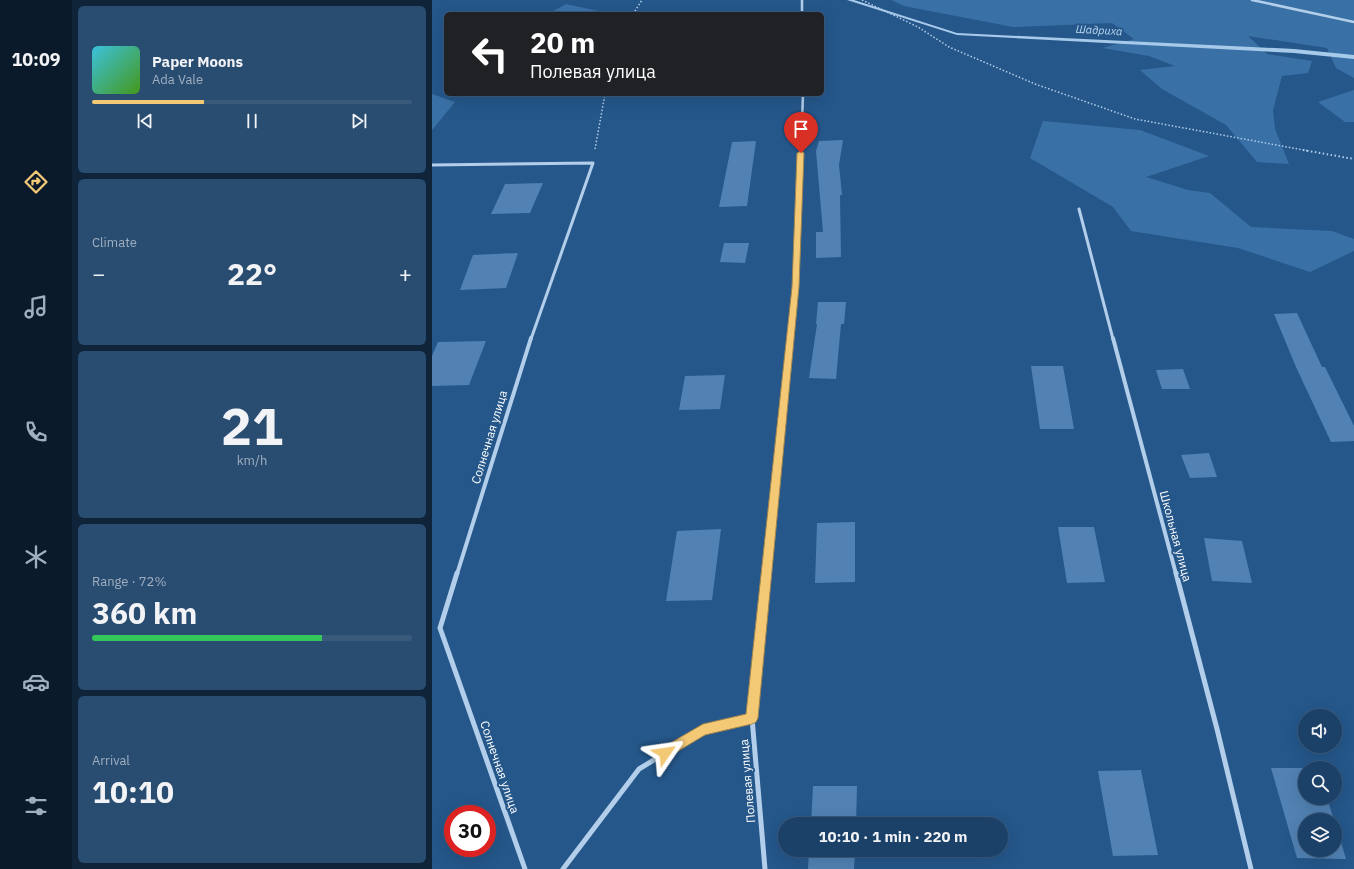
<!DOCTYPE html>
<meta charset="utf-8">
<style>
body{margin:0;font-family:"IBM Plex Sans",sans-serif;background:#294c71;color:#f1f3f6;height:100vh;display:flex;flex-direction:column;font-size:15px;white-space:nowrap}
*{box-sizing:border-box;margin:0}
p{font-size:13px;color:#a0afc0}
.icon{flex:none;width:22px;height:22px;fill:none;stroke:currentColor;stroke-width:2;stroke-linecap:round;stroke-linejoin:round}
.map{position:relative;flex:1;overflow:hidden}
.side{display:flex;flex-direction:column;gap:6px;padding:6px;background:#0f2439;width:360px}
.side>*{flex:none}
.top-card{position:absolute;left:12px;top:12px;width:380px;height:84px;border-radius:6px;box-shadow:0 4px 16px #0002,0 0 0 1px #3a5a7c;background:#202124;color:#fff;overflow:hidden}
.controls{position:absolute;left:866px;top:709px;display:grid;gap:8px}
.controls a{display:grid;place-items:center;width:44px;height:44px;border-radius:50%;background:#1c4168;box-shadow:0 4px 16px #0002,0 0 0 1px #3a5a7c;font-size:20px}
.speed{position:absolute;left:12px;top:805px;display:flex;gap:8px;font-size:20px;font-weight:700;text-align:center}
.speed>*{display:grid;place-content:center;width:52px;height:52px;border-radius:50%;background:#1c4168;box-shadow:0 4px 16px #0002,0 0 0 1px #3a5a7c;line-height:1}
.speed .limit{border:6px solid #d22;background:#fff;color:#111}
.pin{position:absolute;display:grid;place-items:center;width:34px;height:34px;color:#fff;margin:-41px -17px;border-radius:50% 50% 50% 0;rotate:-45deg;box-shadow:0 0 4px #0007}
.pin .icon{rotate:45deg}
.me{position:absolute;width:44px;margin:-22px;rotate:58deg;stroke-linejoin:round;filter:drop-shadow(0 0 3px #0008)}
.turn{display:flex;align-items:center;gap:14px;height:84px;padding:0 20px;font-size:18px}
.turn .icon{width:52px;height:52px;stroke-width:2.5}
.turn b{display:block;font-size:28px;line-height:34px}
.big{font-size:30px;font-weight:800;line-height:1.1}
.side .card{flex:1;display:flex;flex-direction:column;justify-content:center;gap:6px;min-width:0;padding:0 14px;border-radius:6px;background:#294c71}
.side .dial{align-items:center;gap:0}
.dial b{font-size:52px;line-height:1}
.song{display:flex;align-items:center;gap:12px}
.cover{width:48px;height:48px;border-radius:6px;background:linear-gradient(135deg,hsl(190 70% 55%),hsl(100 70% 35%))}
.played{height:4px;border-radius:2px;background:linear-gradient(90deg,#f4c976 35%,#3a5a7c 35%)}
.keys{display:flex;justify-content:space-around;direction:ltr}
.heat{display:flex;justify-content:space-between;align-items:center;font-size:22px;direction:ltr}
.charge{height:6px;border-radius:3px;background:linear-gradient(90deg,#34c759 72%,#3a5a7c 0)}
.trip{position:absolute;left:346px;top:817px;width:230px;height:40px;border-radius:20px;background:#1c4168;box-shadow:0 4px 16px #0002,0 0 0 1px #3a5a7c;font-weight:800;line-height:40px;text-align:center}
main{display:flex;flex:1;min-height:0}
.tabs{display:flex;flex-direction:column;width:72px;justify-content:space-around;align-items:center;background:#0b1a2a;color:#a0afc0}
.tabs .icon{width:28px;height:28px}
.tabs .active{color:#f4c976}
.tabs b{font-size:18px;color:#f1f3f6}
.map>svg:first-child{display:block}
</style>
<main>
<nav class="tabs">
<b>10:09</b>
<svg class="icon active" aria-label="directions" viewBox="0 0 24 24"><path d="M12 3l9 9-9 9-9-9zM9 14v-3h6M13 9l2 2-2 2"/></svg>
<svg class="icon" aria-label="music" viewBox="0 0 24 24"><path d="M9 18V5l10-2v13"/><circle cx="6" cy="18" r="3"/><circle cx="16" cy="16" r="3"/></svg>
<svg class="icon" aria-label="phone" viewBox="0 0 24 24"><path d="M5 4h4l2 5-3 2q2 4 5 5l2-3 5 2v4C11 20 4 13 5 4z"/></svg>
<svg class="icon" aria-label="climate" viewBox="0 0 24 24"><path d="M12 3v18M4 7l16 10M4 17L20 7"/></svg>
<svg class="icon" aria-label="car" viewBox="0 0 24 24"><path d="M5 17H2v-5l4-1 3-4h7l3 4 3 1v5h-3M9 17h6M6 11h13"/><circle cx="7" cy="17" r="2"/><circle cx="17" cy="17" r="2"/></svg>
<svg class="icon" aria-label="filters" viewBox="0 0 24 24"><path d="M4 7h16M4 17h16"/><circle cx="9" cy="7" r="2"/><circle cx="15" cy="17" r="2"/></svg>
</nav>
<section class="side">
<div class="card">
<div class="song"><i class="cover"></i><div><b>Paper Moons</b><p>Ada Vale</p></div></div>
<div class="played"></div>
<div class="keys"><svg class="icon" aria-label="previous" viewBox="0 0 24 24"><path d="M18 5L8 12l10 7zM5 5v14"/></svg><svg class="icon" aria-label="pause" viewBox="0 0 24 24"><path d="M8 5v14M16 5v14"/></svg><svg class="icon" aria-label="next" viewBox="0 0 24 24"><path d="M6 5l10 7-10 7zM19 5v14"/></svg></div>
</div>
<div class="card"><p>Climate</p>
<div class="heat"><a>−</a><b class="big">22°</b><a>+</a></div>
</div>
<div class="card dial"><b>21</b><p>km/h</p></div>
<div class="card"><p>Range · 72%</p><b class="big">360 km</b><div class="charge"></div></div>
<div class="card"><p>Arrival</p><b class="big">10:10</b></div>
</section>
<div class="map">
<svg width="922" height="869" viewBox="0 0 922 869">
<rect width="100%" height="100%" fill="#25578a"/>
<path fill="#3971a7" d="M459 0H922V78L904 68 895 48 816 36 835 54 880 61 876 73 850 76 841 110 843 129 857 164 825 162 794 125 730 89 708 70 743 66 717 56 671 48 702 39 680 23 581 27 472 6Z
M134 4 180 14H116Z
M922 90V122H913L886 102Z
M0 94 23 102 0 130Z
M611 121 708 130 777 156 714 177 756 190 778 193 819 227 900 231 922 239V251L878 272 806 248 699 231 681 207 598 158Z"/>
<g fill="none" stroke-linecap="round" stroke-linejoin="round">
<path fill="#a7caeb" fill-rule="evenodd" d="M415 0H422L525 33 862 49 922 55V59L862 53 525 35Z"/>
</g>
<path fill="#5182b3" d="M411 140 407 165 410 195H408L409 257 384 258V232H391L384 151 387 141Z
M324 141 315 206 287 207 300 142Z
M111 183 98 213 59 214 73 184Z
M292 243H317L313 263 288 262Z
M86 253 74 288 28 290 41 255Z
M386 302H414L412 324H409L404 379 377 378 385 324H384Z
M865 313 890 367H893L922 426V441L899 442 864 367 842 314Z
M54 341 37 385 0 386V356L6 342Z
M599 366H631L642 429H608Z
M751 369 758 389H730L724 370Z
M293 375 288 409 247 410 253 376Z
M777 453 785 477 758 478 749 455Z
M423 522V582L383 583 385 523Z
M626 527H662L673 582 635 583Z
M289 529 280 600 234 601 245 531Z
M772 538 810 541 820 583 780 581Z
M839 768H886H873V798H895L902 820H873V850H903V822L914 859 865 858Z
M709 770 726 855 681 856 666 771Z
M381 786H425L424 824H379Z
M377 850H423L422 869H376Z"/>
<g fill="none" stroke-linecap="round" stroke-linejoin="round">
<path stroke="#b2ceea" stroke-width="1.5" stroke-dasharray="1.5 2" stroke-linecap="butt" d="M430 0 486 27 517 47 603 84 703 119 877 151
M201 14 210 0
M163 149 173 94"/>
<path stroke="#b2ceea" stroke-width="2" stroke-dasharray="1.5 2.5" stroke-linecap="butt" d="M871 150 922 159"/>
<path stroke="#b2ceea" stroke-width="2.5" d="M370 0V14
M820 0 922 22
M369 151 371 94"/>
<path stroke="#b2ceea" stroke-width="3" d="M0 165 161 163 99 339
M647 209 681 339
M359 339 364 287 369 150"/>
<path stroke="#b2ceea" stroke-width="4" d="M681 338 744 574
M25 574 99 338
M335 574 359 338"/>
<path stroke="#b2ceea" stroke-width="5" d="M25 573 8 628 93 869
M744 573 785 729 819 869
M131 869 207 769 271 730 320 718
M333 869 320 718 335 573"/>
</g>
<path fill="#f4c976" stroke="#9f834d" d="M369 151 372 153 367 287 326 718 324 722 320 724 273 735 233 759 228 758 227 753 228 749 271 724 314 714 360 287 365 153Z"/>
<g text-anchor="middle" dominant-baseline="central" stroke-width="4" stroke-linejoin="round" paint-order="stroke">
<g font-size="11" font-style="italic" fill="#bed8f1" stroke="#25578a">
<text transform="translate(667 30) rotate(3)">Шадриха</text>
</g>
<g font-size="12" fill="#fff" stroke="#25578a">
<text transform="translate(57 437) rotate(-73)">Солнечная улица</text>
<text transform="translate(744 536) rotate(75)">Школьная улица</text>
<text transform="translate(68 767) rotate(71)">Солнечная улица</text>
<text transform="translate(315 781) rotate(-95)">Полевая улица</text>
</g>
</g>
</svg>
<div class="controls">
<a><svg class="icon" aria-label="sound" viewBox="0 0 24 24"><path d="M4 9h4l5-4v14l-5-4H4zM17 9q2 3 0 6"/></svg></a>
<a><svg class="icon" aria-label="search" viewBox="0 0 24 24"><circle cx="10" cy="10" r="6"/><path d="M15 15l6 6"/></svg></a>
<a><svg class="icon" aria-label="layers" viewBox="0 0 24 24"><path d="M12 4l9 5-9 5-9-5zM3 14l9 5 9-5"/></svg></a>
</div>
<div class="speed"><div class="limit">30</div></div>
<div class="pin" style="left:369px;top:153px;background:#d93025"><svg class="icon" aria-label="arrive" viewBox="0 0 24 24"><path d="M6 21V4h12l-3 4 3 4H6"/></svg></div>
<svg class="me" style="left:233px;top:753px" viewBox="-20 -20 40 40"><path d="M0-17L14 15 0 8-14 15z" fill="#f4c976" stroke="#fff" stroke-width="4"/></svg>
<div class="trip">10:10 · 1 min · 220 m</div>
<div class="top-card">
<div class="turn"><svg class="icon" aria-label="left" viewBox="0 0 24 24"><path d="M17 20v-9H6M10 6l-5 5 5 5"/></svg><div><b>20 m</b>Полевая улица</div></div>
</div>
</div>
</main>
